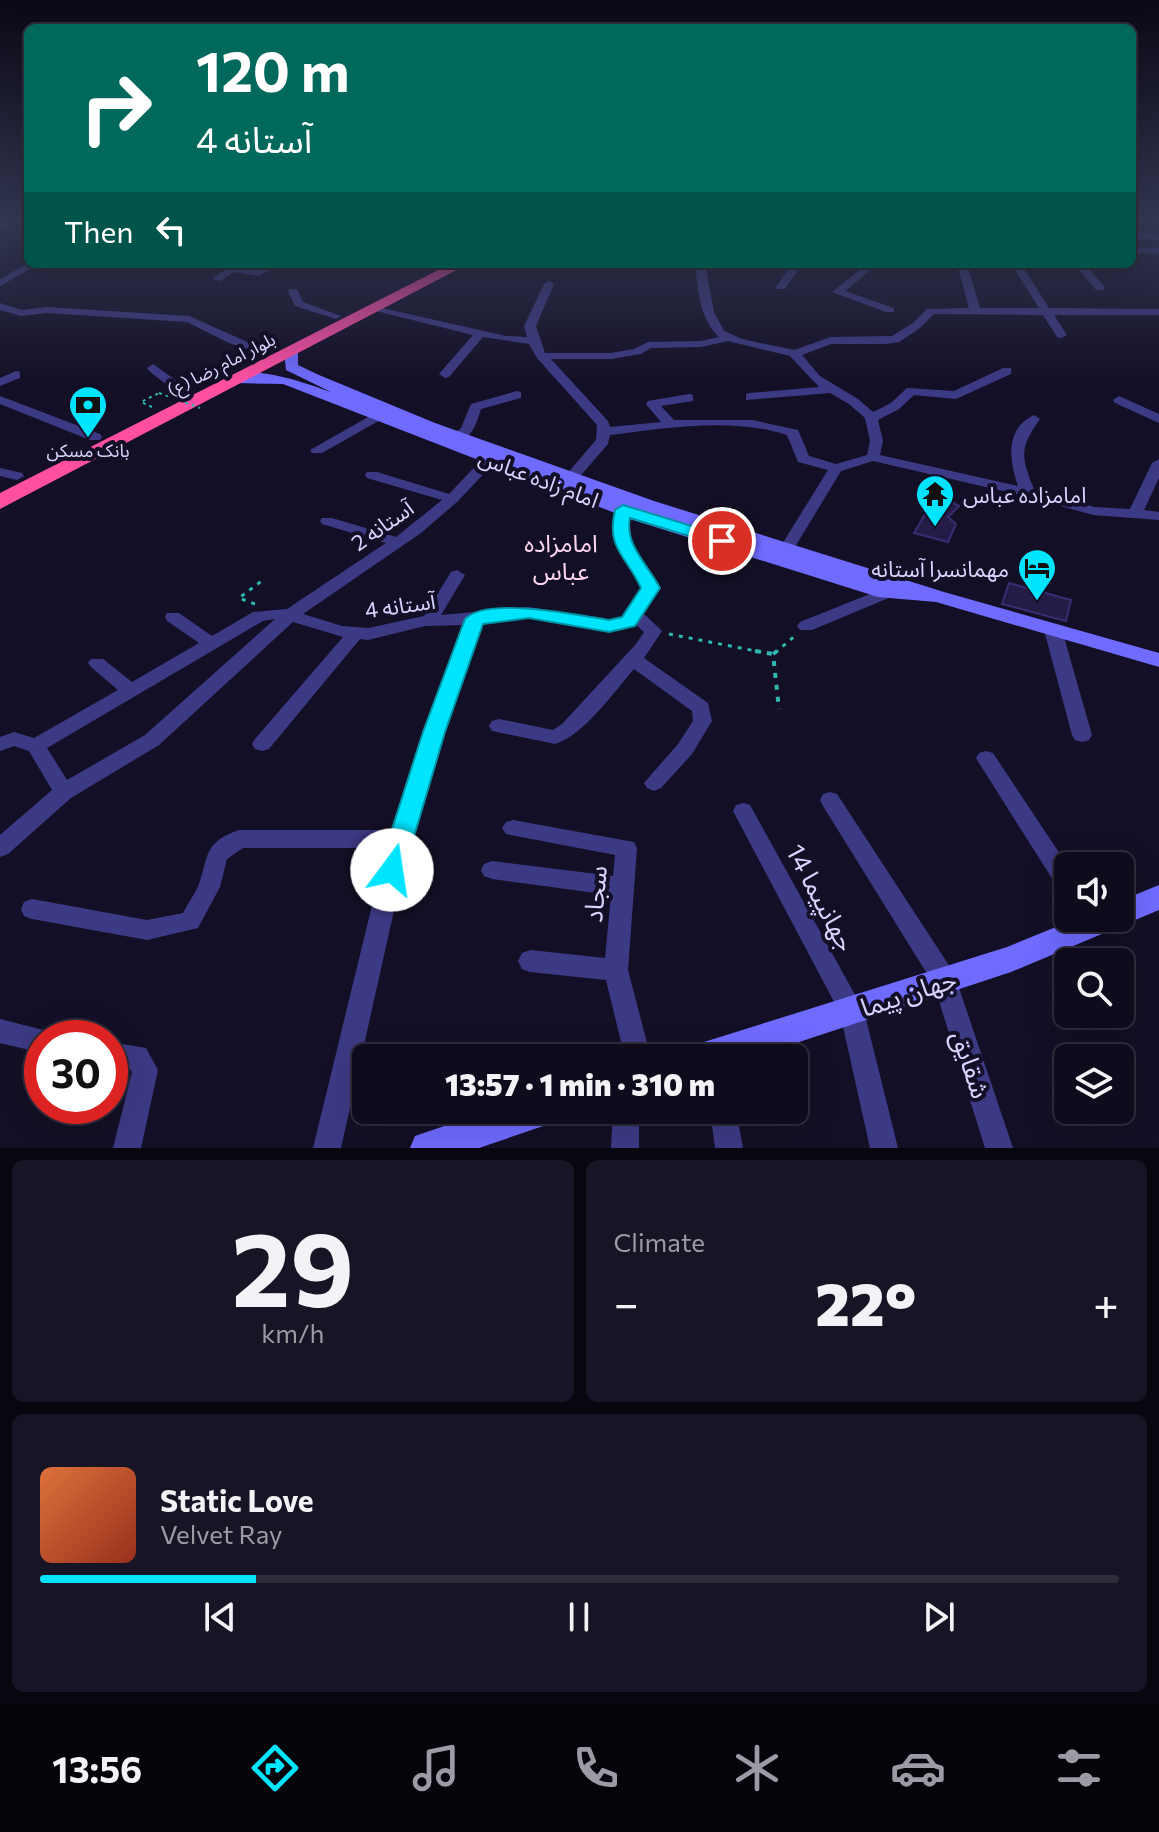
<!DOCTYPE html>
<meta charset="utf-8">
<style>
body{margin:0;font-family:Commissioner,"Noto Sans Arabic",sans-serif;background:#171425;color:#f1f3f6;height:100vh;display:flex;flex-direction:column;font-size:30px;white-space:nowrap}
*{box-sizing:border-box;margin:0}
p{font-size:26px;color:#9b9ba3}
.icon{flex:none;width:44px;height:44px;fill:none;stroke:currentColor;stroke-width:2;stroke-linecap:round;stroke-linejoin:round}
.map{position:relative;height:1148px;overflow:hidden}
.sheet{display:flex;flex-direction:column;gap:12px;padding:12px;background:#08060f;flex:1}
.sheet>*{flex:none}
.hud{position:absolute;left:24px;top:24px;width:1112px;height:244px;border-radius:12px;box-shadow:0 8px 32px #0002,0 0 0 2px #2e2b3b;background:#00695c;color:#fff;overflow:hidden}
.controls{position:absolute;left:1054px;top:852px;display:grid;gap:16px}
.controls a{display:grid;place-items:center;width:80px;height:80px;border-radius:12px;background:#0e0b1c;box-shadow:0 8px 32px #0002,0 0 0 2px #2e2b3b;font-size:40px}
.speed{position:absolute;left:24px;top:1020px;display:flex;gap:16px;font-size:40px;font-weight:700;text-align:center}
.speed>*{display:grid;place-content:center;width:104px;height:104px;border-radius:50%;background:#0e0b1c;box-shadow:0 8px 32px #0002,0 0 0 2px #2e2b3b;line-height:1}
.speed .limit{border:12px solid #d22;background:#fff;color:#111}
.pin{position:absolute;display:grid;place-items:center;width:68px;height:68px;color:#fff;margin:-34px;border:4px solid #fff;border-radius:50%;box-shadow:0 2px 8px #0007}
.me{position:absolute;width:88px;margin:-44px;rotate:14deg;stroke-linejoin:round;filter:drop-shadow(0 0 6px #0008)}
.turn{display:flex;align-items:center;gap:28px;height:168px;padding:0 40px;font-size:36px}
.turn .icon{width:104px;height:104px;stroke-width:2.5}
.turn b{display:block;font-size:56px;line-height:68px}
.then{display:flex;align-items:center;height:76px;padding:0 40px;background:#0003;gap:16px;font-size:30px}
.big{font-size:60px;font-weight:800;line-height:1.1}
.sheet .tile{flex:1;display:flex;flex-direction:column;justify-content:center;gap:12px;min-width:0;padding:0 28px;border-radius:12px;background:#171425}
.sheet .dial{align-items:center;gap:0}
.dial b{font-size:104px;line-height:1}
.song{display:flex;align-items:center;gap:24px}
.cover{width:96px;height:96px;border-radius:12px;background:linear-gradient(135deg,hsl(20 70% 55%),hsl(10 70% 35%))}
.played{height:8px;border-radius:4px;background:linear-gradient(90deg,#00e5ff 20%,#2e2b3b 20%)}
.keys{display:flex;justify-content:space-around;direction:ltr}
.heat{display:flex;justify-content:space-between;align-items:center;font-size:44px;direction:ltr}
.sheet .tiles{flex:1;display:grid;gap:12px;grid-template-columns:1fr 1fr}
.tile:last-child{grid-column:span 2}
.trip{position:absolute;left:352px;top:1044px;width:456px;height:80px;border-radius:12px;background:#0e0b1c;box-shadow:0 8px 32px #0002,0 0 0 2px #2e2b3b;font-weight:800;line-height:80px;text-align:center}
.dock{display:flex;height:128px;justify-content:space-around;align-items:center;background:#06040b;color:#9b9ba3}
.dock .icon{width:56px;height:56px}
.dock .on{color:#00e5ff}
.dock b{font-size:36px;color:#f1f3f6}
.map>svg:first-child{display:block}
</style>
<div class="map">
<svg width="1159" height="1148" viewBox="0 0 1159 1148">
<rect width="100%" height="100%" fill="#130f26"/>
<path fill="#241b47" stroke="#3b2d73" stroke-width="2" d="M928 497H943L959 506 948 517 956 524 948 542 914 533 928 509 922 501Z
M1009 583 1071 600 1066 621 1002 604Z"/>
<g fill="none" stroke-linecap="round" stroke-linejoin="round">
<path stroke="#2fb8b0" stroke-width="2" stroke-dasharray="3 4" stroke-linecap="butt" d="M152 407 141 402 159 393"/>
<path stroke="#2fb8b0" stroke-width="3" stroke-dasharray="4 6" stroke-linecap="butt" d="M255 604 239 598 263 580
M669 634 766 653
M775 653 797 634"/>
<path stroke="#2fb8b0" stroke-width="4" stroke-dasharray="5 7" stroke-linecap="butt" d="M755 651 773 654
M777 651 773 654 779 709"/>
<path fill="#3d3a85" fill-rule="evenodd" d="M4 223H15L0 231V225Z
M1132 233 1159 234V240L1132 239Z
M1132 247 1159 248V254L1132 253Z
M28 263 39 264 0 286V279Z
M267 264H279L259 276 234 272 221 281 212 279 229 267 257 270Z
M695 264H705L714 312 724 331 742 339 794 350 831 337 892 336 913 323 927 309 969 308 957 264H967L980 308H1039L1011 264H1021L1049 308 1159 309V315H1054L1067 335 1061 338 1057 337 1043 315 934 314 920 328 899 342 886 344H831L802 355 820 376 858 399 873 412 891 403 907 388 954 391 1003 368H1011V374L956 399 914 395 899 409 878 420 883 441 880 455 1018 486C1009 460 1005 429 1034 415L1040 419C1019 448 1021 457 1034 489L1094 507 1130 509 1152 463 1159 459V478L1144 510 1159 512V520L1093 515 1025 496 873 461 841 471 792 552H782L779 549 828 470 798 462 787 435C731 417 667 428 610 435L608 444 575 482H565L563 479 565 476 596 440 597 425 537 358 529 344 483 337 449 377 445 378 439 374 473 335 368 309 373 306 506 336 527 337 524 326 544 284 549 281 554 284 536 326 545 353H611L634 349 648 342 701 341 719 337C699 318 698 289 695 264ZM728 341 790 356 819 387 750 393 746 394V400L830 393 849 404 865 418 870 441 867 455 836 464 809 456 798 430 752 420H674L661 406 693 401V395L689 394 648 401 646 404 661 422 610 427 608 421 551 359H611L641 354 651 348 701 347Z
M792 264H802L785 289H777L776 287Z
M867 264H878L845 291 894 308V312H886L832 292Z
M1074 264H1084L1104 286V290H1096Z
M289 289H297L303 302 341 316 336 319 295 306 288 291Z
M0 303 22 310 47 307 189 316 270 352 264 355 229 343 187 322 47 313 21 316 0 310Z
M153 364 188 389V395H180L149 371 147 368Z
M16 371 20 372V378L0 386V378Z
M517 391 521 392V398L481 409C476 424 472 442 453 440L451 437 461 428 471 404Z
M0 396 100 434 102 437 100 440H90L0 404Z
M1119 396 1159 414V423L1115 403 1113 400Z
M377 412 383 416 382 419 322 453H312L310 450Z
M489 456 494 457 496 460 494 463 457 502 421 533 303 614 342 626 368 628 424 616 451 572 457 570 465 575 441 615 529 607 609 621 622 618 643 588C627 559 611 546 616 510L623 506 628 507 632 543 659 588 643 613 662 631 644 658 708 703 712 721 692 754 661 788 654 791 647 788 644 783 678 744 693 721 692 711 634 669C614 692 584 735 555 744L492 731 489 726 492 721 499 719 553 730 562 724 636 644 644 632 635 624 609 631 529 617 482 623 410 839 341 1148H313L386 848H243L227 859 220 887 198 928 147 940 32 919 24 916 21 909 24 902 32 899 147 920 183 913C188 903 195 894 199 884 209 855 204 842 239 830H391L464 625 425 626 368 640 360 639 269 749 262 751 255 749 252 744 255 739 343 637 293 622 159 745 71 798 8 854 0 857V835L52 790 29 751 14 746 0 751V737L14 732 34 738 118 690 91 667 88 663 91 659H103L132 682 199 643 167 621 165 617 167 613H179L212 636 253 612 287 609 386 543 322 524 320 521 322 518H332L396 537 442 500 367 478 365 475 367 472H377L449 494 484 457ZM275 619 145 735 67 780 47 748 263 621Z
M0 468 22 473 24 476 17 480 0 476Z
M885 588 893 593 891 597 812 630H800L797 626 800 622Z
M1053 624 1062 630 1092 735 1089 740 1082 742 1075 740 1072 735 1044 630Z
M986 751 993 753 1068 866V893L1060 891 979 763 976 758 979 753Z
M830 792 837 794 954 973 1013 1148H985L934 985 823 806 820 800 823 794Z
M743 803 750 805 864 1011 898 1148H870L840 1013 733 811 736 805Z
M513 820 634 842 637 848 628 970 651 1058H625L606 980 530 972 522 969 518 961 522 953 530 950 605 958 611 895 492 879 484 876 481 870 484 864 492 861 613 876 615 855 506 834 502 828 506 822Z
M0 1019 51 1032 53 1038H42V1053L0 1043Z
M110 1042 146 1048 158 1070 141 1148H113L132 1072 130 1069 110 1066Z
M613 1110H639V1148H611Z
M710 1110H736L743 1148H715Z"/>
<path fill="#6f6bff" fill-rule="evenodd" d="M291 347 298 351V365L319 375 435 423 654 501 944 592 1159 653V667L936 602 878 597 633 520 283 384 236 383 228 378C249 362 309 384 331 392L286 370 284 351Z
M1159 885V910L1011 972 751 1058H688L693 1047 704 1042 1007 947 1078 918H1120V901Z
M491 1110H560L555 1122 479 1148H410L415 1136Z"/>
<path fill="#ff4fa3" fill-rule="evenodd" d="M450 264H468L0 509V493Z"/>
<path stroke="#2fb8b0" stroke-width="2" stroke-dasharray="3 4" stroke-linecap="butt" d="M159 393 200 408"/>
</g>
<linearGradient id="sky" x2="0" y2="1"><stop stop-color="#0a0815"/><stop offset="0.58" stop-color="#333752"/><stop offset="1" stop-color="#333752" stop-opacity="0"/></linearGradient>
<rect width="1159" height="383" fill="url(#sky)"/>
<path fill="#00e5ff" stroke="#0095a6" stroke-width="2" d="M623 505 728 537 731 541 722 546 630 518C624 544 648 565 660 588L635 626 609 632 529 618 483 624 445 732 404 870 400 877 392 881 383 877 379 870 423 732 465 619C486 596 579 615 609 620L622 617 641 588C626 555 606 549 615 510Z"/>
<defs>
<symbol id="bank-pin" viewBox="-11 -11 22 30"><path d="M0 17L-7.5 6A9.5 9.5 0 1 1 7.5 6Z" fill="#00e5ff" stroke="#130f26"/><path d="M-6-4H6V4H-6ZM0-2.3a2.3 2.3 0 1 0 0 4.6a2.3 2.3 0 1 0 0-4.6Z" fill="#111"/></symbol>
<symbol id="temple-pin" viewBox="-11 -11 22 30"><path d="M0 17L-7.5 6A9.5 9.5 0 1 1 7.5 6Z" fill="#00e5ff" stroke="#130f26"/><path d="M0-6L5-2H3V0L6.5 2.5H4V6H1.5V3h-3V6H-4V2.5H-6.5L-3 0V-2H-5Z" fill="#111"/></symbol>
<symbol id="hotel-pin" viewBox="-11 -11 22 30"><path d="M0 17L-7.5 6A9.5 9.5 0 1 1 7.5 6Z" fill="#00e5ff" stroke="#130f26"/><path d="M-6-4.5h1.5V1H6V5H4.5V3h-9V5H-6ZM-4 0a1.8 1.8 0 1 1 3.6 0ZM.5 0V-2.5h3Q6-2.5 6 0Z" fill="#111"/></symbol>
</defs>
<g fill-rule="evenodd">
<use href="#bank-pin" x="66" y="383" width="44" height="60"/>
<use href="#temple-pin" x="913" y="472" width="44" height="60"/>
<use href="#hotel-pin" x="1015" y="546" width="44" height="60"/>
</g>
<g text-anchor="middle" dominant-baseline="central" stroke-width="8" stroke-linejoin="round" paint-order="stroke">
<g font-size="18" fill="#d9d4ff" stroke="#130f26">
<text transform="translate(221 364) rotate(-27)">بلوار امام رضا (ع)</text>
</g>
<g font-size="18" fill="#d9d4ff" stroke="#130f26">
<text x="88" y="450">بانک مسکن</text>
</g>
<g font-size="22" fill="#d9d4ff" stroke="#130f26">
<text transform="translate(539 478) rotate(21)">امام زاده عباس</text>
<text transform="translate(382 525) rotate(-35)">آستانه 2</text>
<text transform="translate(400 605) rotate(-8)">آستانه 4</text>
</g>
<g font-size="22" fill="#d9d4ff" stroke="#130f26" text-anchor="start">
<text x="963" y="494">امامزاده عباس</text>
<text x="1009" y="568" text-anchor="end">مهمانسرا آستانه</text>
</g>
<g font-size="24" fill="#ffd6f0" stroke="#130f26">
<text x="561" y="542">امامزاده<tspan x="561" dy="28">عباس</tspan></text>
</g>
<g font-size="26" fill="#d9d4ff" stroke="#130f26">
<text transform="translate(594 894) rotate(-85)">سجاد</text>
<text transform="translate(822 897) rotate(62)">جهانپیما 14</text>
<text transform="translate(908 992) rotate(-18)">جهان پیما</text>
<text transform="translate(972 1064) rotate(72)">شقایق</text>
</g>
</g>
</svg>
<div class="controls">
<a><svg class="icon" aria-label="sound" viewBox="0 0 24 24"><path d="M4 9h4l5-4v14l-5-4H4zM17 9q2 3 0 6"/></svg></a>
<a><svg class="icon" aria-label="search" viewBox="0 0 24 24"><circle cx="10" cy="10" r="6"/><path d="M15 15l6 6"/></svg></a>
<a><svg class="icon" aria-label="layers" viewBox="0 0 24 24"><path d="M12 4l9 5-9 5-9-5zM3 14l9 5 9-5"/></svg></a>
</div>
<div class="speed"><div class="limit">30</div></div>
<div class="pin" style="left:722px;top:541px;background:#d93025"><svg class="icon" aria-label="arrive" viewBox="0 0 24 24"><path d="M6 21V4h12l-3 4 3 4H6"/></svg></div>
<svg class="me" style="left:392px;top:870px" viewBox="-20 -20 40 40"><circle r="19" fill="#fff"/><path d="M0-13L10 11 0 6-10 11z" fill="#00e5ff"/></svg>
<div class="trip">13:57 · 1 min · 310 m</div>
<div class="hud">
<div class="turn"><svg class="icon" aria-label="right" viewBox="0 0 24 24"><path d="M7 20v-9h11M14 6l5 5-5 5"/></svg><div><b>120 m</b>آستانه 4</div></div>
<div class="then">Then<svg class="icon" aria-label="left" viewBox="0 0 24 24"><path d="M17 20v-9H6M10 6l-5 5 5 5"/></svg></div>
</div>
</div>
<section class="sheet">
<div class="tiles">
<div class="tile dial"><b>29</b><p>km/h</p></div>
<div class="tile"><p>Climate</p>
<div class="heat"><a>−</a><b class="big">22°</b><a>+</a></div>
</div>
<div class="tile">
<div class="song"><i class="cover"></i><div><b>Static Love</b><p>Velvet Ray</p></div></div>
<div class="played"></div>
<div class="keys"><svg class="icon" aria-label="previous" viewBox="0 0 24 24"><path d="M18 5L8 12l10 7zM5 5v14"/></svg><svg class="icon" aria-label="pause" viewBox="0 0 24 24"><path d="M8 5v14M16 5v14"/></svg><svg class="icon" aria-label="next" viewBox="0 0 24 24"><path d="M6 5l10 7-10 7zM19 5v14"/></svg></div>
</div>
</div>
</section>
<nav class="dock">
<b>13:56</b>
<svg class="icon on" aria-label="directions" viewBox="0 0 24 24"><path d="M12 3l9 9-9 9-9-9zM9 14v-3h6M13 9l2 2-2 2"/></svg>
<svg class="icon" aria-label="music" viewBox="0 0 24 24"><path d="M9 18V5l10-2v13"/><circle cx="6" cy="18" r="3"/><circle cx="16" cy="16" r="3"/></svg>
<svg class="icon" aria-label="phone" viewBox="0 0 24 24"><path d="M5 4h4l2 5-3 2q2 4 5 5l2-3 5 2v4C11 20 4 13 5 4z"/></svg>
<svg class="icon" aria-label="climate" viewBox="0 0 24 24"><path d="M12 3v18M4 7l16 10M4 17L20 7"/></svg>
<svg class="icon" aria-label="car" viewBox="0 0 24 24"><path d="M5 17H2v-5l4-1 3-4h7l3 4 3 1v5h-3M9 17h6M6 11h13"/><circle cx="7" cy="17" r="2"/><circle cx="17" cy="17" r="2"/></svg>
<svg class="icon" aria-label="filters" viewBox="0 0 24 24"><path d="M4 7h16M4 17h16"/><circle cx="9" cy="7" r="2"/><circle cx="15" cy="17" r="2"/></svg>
</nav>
